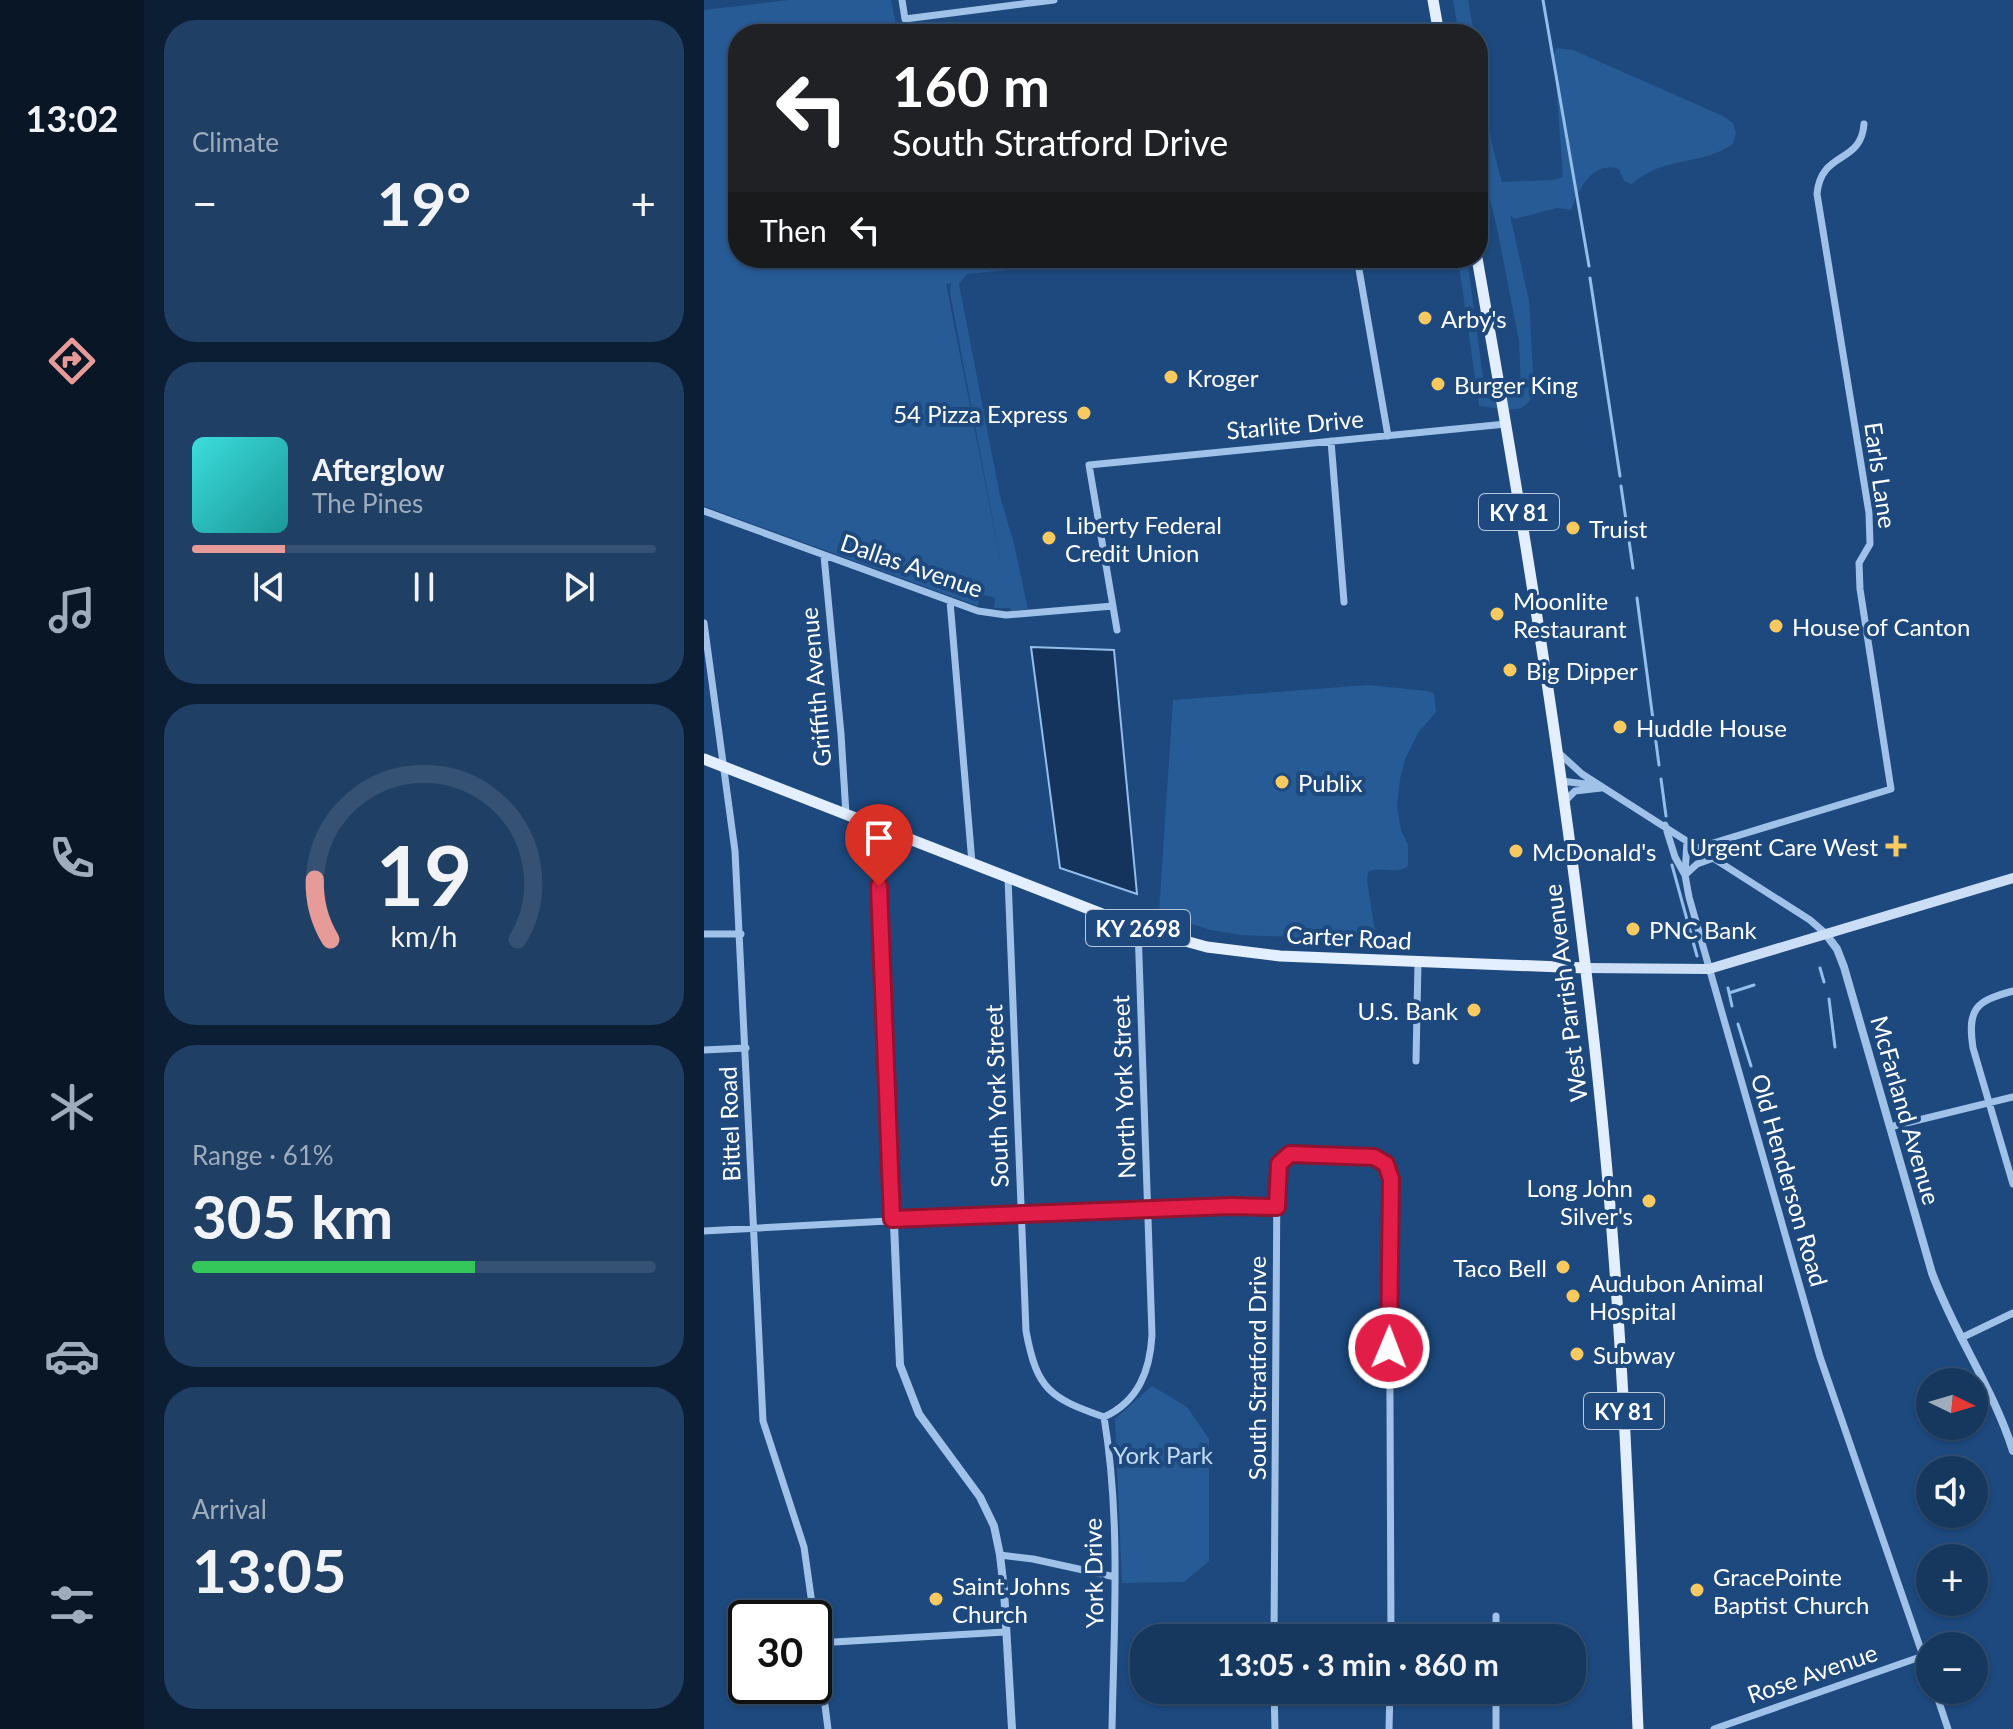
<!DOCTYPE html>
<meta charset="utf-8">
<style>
body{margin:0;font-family:Lato,sans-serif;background:#1f3f64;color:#f1f3f6;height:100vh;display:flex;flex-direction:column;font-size:30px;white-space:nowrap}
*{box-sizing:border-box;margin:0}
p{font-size:26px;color:#9eacbc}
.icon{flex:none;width:44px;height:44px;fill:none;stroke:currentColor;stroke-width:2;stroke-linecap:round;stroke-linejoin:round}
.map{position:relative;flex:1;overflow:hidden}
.drawer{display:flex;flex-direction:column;gap:20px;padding:20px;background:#0c1e34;width:560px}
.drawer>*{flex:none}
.hud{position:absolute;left:24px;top:24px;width:760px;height:244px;border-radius:32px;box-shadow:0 2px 6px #0004,0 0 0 2px #355173;background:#202124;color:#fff;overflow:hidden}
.needle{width:52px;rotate:95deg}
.fabs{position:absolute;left:1212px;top:1368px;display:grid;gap:16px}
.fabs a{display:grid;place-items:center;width:72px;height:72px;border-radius:50%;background:#16375e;box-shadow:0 2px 6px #0004,0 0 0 2px #355173;font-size:40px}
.speed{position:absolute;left:24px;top:1600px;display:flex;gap:16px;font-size:40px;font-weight:700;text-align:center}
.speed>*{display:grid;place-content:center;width:104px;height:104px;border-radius:50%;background:#16375e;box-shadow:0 2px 6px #0004,0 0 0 2px #355173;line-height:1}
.speed .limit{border:4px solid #111;border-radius:12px;background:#fff;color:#111}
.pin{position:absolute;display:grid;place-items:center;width:68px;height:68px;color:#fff;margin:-82px -34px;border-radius:50% 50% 50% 0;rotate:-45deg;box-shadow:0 0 8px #0007}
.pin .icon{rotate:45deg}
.me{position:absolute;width:88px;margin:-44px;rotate:1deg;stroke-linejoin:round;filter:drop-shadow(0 0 6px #0008)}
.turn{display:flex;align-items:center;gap:28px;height:168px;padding:0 32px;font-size:36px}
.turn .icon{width:104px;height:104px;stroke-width:2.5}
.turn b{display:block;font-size:56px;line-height:68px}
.then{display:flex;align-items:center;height:76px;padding:0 32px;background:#0003;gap:16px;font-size:30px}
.big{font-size:60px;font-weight:700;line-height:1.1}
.drawer .widget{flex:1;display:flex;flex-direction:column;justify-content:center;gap:12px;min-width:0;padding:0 28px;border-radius:32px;background:#1f3f64}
.drawer .dial{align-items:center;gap:0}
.dial svg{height:208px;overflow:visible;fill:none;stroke:#355173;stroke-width:7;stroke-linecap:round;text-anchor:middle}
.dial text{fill:#f1f3f6;stroke:none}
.song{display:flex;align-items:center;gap:24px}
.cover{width:96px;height:96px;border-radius:12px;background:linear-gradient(135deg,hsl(180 70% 55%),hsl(180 70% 35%))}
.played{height:8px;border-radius:4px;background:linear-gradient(90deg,#e69b98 20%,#355173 20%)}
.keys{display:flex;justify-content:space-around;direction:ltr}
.heat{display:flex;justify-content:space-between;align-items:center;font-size:44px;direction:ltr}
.charge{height:12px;border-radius:6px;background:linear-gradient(90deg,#34c759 61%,#355173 0)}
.trip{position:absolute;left:426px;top:1624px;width:456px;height:80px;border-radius:32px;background:#16375e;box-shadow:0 2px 6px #0004,0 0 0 2px #355173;font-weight:700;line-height:80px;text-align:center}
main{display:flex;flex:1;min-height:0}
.dock{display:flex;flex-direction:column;width:144px;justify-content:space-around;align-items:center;background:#091626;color:#9eacbc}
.dock .icon{width:56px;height:56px}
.dock .on{color:#e69b98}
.dock b{font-size:36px;color:#f1f3f6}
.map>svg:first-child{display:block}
</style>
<main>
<nav class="dock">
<b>13:02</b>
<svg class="icon on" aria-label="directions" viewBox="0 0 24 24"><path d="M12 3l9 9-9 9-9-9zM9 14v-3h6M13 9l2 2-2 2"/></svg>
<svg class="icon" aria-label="music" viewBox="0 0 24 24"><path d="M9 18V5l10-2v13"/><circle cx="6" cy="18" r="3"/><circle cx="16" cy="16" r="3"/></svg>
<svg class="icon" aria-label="phone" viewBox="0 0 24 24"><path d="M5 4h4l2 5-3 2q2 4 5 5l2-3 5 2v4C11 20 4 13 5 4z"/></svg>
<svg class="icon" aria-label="climate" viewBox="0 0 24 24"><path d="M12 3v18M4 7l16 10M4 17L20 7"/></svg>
<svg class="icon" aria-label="car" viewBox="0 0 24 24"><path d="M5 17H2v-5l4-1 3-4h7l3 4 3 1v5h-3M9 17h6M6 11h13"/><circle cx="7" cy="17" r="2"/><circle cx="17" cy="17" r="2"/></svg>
<svg class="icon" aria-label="filters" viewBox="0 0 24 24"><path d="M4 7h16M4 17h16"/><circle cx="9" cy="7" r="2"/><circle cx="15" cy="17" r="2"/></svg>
</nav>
<section class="drawer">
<div class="widget"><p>Climate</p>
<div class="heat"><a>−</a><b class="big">19°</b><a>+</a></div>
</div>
<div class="widget">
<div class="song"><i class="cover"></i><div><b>Afterglow</b><p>The Pines</p></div></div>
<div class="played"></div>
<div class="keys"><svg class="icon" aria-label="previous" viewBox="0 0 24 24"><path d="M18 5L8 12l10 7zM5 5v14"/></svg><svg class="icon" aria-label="pause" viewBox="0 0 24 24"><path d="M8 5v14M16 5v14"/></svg><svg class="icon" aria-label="next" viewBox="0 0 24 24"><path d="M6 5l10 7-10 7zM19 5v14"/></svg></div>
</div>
<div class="widget dial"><svg viewBox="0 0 100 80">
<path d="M14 69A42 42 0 1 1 86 69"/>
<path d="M14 69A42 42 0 0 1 8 46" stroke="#e69b98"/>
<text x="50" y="56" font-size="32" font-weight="700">19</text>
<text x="50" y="72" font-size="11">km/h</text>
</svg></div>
<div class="widget"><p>Range · 61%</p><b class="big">305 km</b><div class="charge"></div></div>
<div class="widget"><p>Arrival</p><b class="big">13:05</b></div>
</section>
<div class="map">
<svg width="1309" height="1729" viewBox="0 0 1309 1729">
<rect width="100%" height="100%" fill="#1d497e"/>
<path fill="#275b96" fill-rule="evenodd" d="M85 0H187L194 34H34V258H237L240 270 254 268 264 260 293 258H424L263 274 255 284 296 496 310 544 324 609 307 611 306 608H290L291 598 276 594 274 606 0 506V10ZM247 283 246 293 298 568 242 284Z
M749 0H764L770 34H755Z
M852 48 869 50 1019 116 1029 123 1032 133 1029 144C994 167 961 155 928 184L920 181 915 169C888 161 875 189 867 210L853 208 810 219 806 215 825 301 830 389C824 419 798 408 775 406L754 258H763L781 392 814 395 817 389 815 341 793 228 774 152V57L789 149 798 182 849 180 859 177 850 56Z
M664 685 723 691 730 693 732 712 714 733 701 759 696 779 693 806 697 830 704 845V866C692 876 676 865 664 872L663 881 672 937 667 940 537 935 506 930 455 913 469 700Z
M448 1386 483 1407 505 1439V1561L480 1582 418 1583 411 1419Z"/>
<path fill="#14345d" stroke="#93bdea" stroke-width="2" d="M327 647 410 650 433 894 356 868Z"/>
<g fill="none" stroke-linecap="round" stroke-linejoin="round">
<path stroke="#93bdea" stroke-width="3" d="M839 0 885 266
M886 278 916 476
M917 486 929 568
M933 598 955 765
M957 779 962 816
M968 865 993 956
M1116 968 1120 982
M1024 988 1028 1006
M1025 993 1050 985
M1125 999 1131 1047
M1034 1024 1047 1066"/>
<path stroke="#a0c2e8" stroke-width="7" d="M198 0 201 19 350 0
M653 258 684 436
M627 441 640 602
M0 511 274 611 302 615 409 606
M120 556 137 734 142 814
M246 601 268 863
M0 623 31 851 59 1421 100 1547 110 1618
M413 630 385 465 802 424
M855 753 878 774 1106 920 1121 933
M857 781 890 785
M860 802 871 791 897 788
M961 825 971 857 981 875 993 864 1007 859
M983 841 981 875 985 897 1116 1357 1226 1676
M993 848 1187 789 1156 589 1155 563 1166 544 1165 513 1113 194C1117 150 1157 165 1160 124
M304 878 322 1331C333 1390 346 1398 400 1417
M0 934H37
M1309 991C1272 1001 1263 1008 1269 1048L1309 1184
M0 1050 42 1048
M712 1061 714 962
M1186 1127 1309 1097
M0 1231C120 1224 239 1218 359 1213 431 1210 501 1205 573 1207
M1257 1338 1309 1313
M400 1417C435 1401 446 1370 448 1335L434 928
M400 1417C417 1519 410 1625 408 1729
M296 1555 329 1559 411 1577
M110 1619 124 1729
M570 1638 573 1173 579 1158 594 1152 670 1157 677 1159 685 1171 687 1638
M792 1638V1616
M113 1643 301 1632
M570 1690 571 1729
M1231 1690 1244 1729
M685 1729 686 1690
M792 1729V1690
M1010 1729 1219 1656"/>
<path stroke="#a0c2e8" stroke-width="8" d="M173 826 196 1365 215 1414 276 1497 290 1526 296 1555 300 1590 308 1729
M1121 933 1133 949 1140 967 1228 1273C1251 1335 1289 1388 1309 1451"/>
<path stroke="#cbdef6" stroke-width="10" d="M882 968 1005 969 1309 878"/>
<path stroke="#e3eefe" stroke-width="11" d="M729 0 735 34
M773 258C825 553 873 851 901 1149 919 1342 926 1536 934 1729
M0 759 434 928 503 947 576 956 882 968"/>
</g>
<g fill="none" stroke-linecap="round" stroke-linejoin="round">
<defs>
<path id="route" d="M175 886 188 1219 527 1206 573 1207 575 1164 586 1154 670 1157 682 1164 687 1179 685 1348"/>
</defs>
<use href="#route" stroke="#92132f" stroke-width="20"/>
<use href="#route" stroke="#e11d48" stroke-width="14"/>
</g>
<g fill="#f7c95f" stroke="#1d497e" stroke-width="3">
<circle cx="721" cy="318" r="8"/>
<circle cx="467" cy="377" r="8"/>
<circle cx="734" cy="384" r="8"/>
<circle cx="380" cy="413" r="8"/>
<circle cx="869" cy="528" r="8"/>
<circle cx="345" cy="538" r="8"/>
<circle cx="793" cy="614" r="8"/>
<circle cx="1072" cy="626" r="8"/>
<circle cx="806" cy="670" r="8"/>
<circle cx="916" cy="727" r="8"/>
<circle cx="578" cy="782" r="8"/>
<path d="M1188 834h8v8h8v8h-8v8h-8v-8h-8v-8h8z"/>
<circle cx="812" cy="851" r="8"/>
<circle cx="929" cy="929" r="8"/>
<circle cx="770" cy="1010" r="8"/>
<circle cx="945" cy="1201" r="8"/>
<circle cx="859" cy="1267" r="8"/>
<circle cx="869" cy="1296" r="8"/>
<circle cx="873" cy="1354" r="8"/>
<circle cx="993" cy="1590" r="8"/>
<circle cx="232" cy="1599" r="8"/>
</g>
<g text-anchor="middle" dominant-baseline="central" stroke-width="8" stroke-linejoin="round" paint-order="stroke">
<g fill="#1d497e" stroke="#bbc8d8" stroke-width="2">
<rect x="775" y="494" width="80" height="36" rx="6"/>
<rect x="382" y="910" width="104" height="36" rx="6"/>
<rect x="880" y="1393" width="80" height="36" rx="6"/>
</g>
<g font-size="22" font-weight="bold" fill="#fff">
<text x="815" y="512">KY 81</text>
<text x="434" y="928">KY 2698</text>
<text x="920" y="1411">KY 81</text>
</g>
<g font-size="24" fill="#fff" stroke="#1d497e" text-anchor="start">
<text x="737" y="318">Arby's</text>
<text x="483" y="377">Kroger</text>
<text x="750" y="384">Burger King</text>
<text x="364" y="413" text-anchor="end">54 Pizza Express</text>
<text x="361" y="524">Liberty Federal<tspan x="361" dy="28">Credit Union</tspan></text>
<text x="885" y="528">Truist</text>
<text x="809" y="600">Moonlite<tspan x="809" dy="28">Restaurant</tspan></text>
<text x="1088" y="626">House of Canton</text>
<text x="822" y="670">Big Dipper</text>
<text x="932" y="727">Huddle House</text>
<text x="594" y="782">Publix</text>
<text x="1174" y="846" text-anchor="end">Urgent Care West</text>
<text x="828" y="851">McDonald's</text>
<text x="945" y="929">PNC Bank</text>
<text x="754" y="1010" text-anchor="end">U.S. Bank</text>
<text x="929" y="1187" text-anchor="end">Long John<tspan x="929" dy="28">Silver's</tspan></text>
<text x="843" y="1267" text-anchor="end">Taco Bell</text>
<text x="885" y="1282">Audubon Animal<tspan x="885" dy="28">Hospital</tspan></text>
<text x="889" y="1354">Subway</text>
<text x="1009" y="1576">GracePointe<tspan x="1009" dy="28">Baptist Church</tspan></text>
<text x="248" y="1585">Saint Johns<tspan x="248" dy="28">Church</tspan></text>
</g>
<g font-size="24" fill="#fff" stroke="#1d497e">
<text transform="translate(591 424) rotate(-5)">Starlite Drive</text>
<text transform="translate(1177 475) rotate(82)">Earls Lane</text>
<text transform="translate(208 565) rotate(19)">Dallas Avenue</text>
<text transform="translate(111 687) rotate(-95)">Griffith Avenue</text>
<text transform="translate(645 937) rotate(3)">Carter Road</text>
<text transform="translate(861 993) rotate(-97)">West Parrish Avenue</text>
<text transform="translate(419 1087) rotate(-92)">North York Street</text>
<text transform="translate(292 1096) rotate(-92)">South York Street</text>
<text transform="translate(1202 1110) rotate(74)">McFarland Avenue</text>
<text transform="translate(25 1124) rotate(-92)">Bittel Road</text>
<text transform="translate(1086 1180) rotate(74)">Old Henderson Road</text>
<text transform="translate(552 1368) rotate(-90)">South Stratford Drive</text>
<text transform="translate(389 1573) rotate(-91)">York Drive</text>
<text transform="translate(1108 1673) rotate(-19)">Rose Avenue</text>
</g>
<g font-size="24" fill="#c4dcf6" stroke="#1d497e">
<text x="459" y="1454">York Park</text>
</g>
</g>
</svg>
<div class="fabs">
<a><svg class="needle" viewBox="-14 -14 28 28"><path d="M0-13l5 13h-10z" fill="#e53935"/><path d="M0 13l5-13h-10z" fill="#9eacbc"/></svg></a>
<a><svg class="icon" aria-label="sound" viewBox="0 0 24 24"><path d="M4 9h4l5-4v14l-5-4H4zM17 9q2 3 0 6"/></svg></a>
<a>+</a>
<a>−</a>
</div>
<div class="speed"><div class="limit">30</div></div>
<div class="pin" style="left:175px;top:886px;background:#d93025"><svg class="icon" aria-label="arrive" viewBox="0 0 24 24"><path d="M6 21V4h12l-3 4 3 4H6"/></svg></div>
<svg class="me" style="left:685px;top:1348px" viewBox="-20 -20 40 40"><circle r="17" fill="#e11d48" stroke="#fff" stroke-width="3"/><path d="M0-11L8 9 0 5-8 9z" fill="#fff"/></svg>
<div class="trip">13:05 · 3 min · 860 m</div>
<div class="hud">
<div class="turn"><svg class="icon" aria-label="left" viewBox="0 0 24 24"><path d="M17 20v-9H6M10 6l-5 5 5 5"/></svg><div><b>160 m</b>South Stratford Drive</div></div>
<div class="then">Then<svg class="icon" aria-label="left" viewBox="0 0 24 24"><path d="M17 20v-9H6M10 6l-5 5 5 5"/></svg></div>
</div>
</div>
</main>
